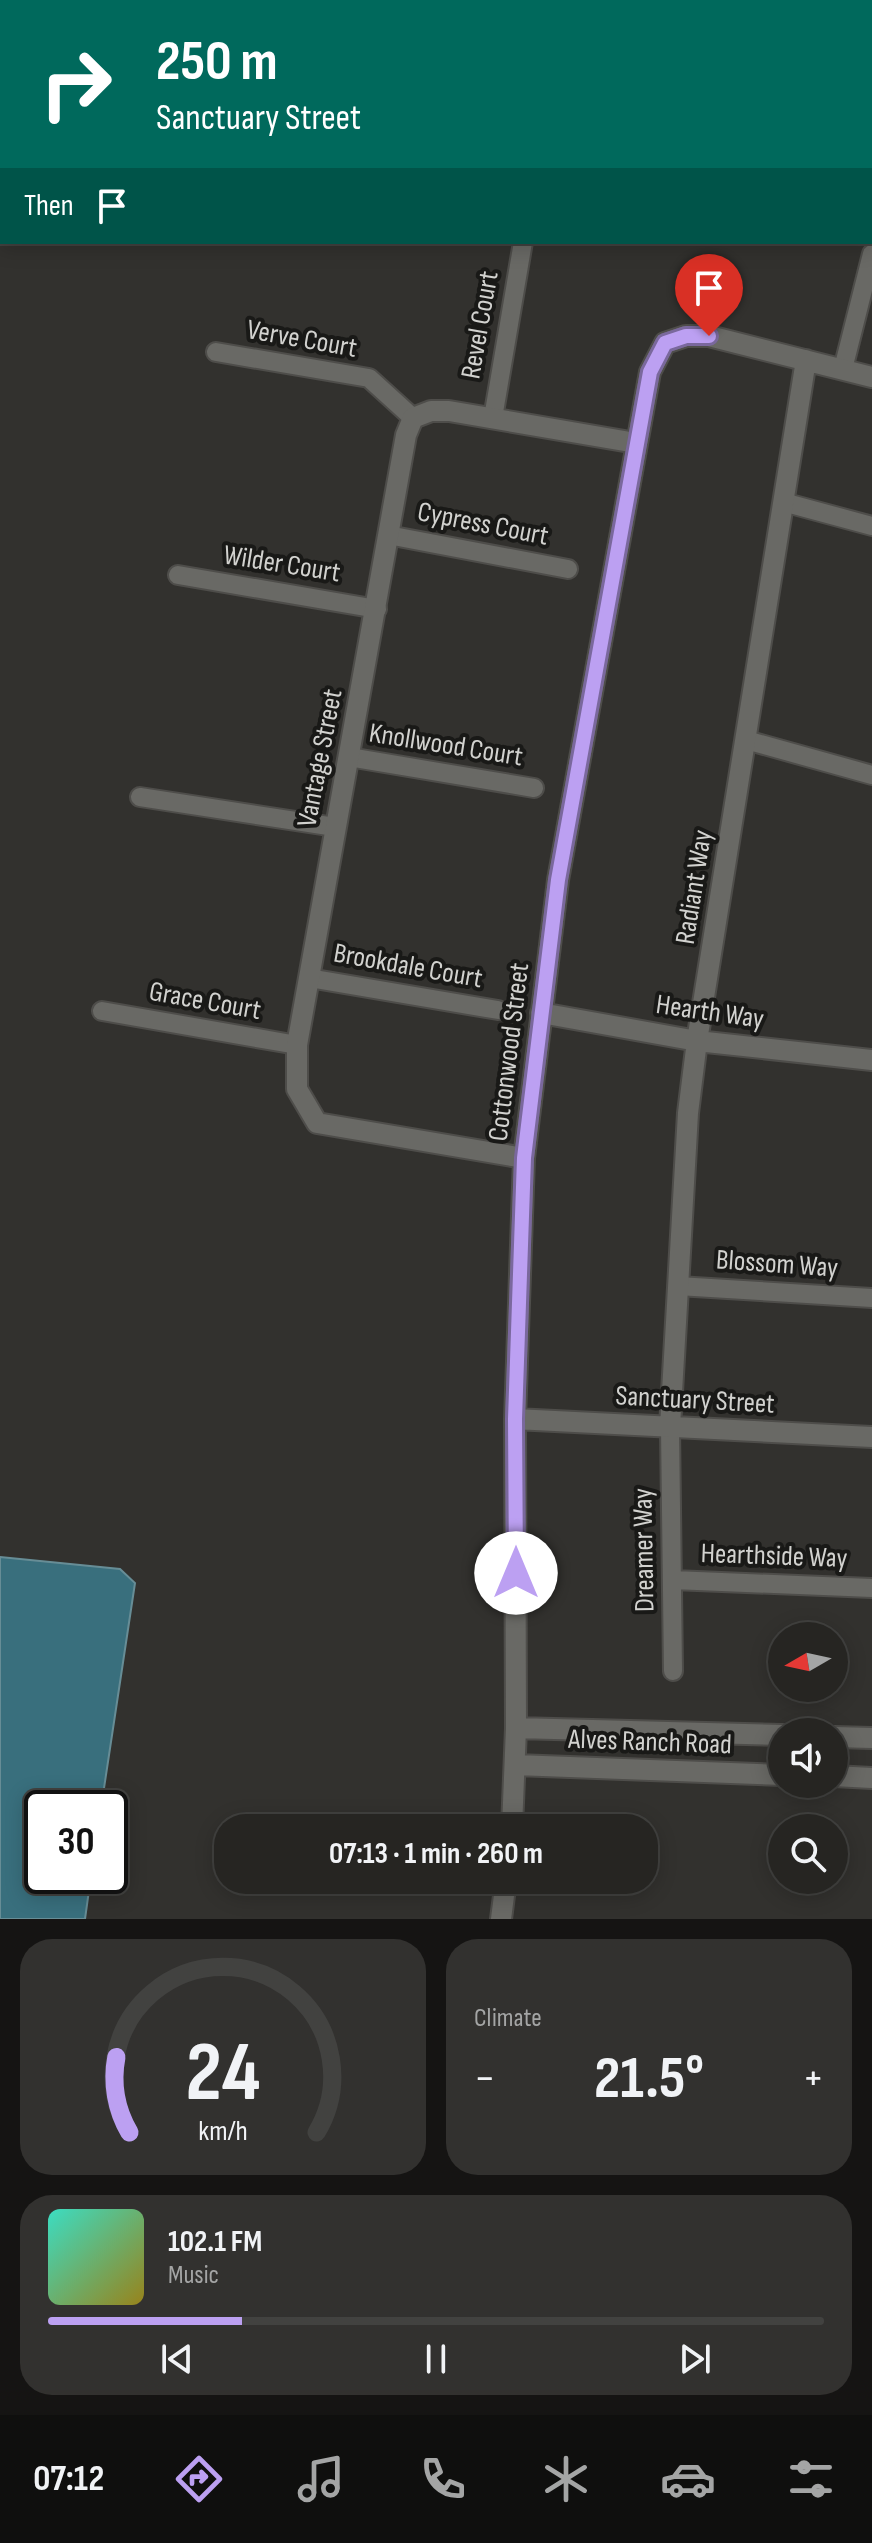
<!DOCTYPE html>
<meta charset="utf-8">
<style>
body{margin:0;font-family:"Sofia Sans Condensed",sans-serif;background:#32312f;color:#f1f3f6;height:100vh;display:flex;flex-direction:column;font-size:30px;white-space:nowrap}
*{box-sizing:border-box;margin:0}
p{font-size:26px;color:#a4a5a5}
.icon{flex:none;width:44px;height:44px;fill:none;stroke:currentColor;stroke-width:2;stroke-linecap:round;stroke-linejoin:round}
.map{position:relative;height:1919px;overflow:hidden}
.side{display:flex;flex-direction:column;gap:20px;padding:20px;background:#151413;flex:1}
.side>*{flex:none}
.banner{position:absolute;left:0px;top:0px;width:872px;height:244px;box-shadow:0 4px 20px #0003,0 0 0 2px #424240;background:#00695c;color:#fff;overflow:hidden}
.needle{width:52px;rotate:261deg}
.controls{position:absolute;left:768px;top:1622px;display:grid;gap:16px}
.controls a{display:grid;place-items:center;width:80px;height:80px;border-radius:50%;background:#262522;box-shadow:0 4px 20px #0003,0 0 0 2px #424240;font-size:40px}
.speed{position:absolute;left:24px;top:1790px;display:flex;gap:16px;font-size:40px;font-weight:700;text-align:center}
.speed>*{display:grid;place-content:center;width:104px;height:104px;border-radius:50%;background:#262522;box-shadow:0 4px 20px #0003,0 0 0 2px #424240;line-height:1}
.speed .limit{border:4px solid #111;border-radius:12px;background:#fff;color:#111}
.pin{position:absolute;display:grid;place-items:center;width:68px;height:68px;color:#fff;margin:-82px -34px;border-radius:50% 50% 50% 0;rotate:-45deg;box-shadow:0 0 8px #0007}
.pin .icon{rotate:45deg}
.me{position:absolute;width:88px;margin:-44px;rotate:0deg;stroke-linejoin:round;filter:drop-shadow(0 0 6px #0008)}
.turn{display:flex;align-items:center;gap:28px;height:168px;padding:0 24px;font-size:36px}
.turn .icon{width:104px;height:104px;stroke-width:2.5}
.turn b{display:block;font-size:56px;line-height:68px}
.then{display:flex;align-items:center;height:76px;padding:0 24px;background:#0003;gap:16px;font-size:30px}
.big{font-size:60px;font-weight:700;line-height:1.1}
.side .card{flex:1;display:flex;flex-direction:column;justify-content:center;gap:12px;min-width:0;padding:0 28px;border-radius:32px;background:#32312f}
.side .dial{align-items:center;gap:0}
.dial svg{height:208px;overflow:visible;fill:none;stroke:#424240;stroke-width:7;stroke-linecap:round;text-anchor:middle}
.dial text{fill:#f1f3f6;stroke:none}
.song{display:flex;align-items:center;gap:24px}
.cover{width:96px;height:96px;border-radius:12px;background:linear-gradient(135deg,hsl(170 70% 55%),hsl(50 70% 35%))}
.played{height:8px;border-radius:4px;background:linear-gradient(90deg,#bca0f2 25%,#424240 25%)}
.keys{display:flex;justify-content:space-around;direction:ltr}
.heat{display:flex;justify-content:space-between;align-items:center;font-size:44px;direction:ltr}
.side .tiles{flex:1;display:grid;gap:20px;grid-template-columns:1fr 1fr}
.card:last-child{grid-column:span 2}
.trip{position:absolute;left:214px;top:1814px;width:444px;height:80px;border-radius:32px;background:#262522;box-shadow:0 4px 20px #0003,0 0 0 2px #424240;font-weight:700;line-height:80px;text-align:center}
.tabs{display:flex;height:128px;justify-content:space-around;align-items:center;background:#0f0f0e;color:#a4a5a5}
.tabs .icon{width:56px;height:56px}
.tabs .selected{color:#bca0f2}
.tabs b{font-size:36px;color:#f1f3f6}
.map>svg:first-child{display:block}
</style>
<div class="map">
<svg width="872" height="1919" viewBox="0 0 872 1919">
<rect width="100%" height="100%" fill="#32312e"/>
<path fill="#396f7d" stroke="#678d96" stroke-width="2" d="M0 1557 120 1569 135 1583 101 1808H42V1876H91L85 1919H0Z"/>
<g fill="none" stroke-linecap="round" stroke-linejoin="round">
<defs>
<path id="lane" d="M216 352 369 378 413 418
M843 369 872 254
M493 418 523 242
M783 502 872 526
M388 535 568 569
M178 575 377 609
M746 740 872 775
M349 757 534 788
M140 797 335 827
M309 978 498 1010
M102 1011 297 1045
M678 1286 872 1298
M670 1427 673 1671
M673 1580 872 1588"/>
<path id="street" d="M541 1013 697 1041 872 1060
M524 1158 317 1123 297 1089V1045L406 435 413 418 431 411H449L636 443
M515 1419 872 1437
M670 1427 688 1113 697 1041 806 360
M516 1728 782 1735
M834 1737 872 1738
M516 1765 782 1775
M834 1776 872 1778
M512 1828 516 1728 515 1419 524 1158 558 880 650 372 665 343 686 336H709L872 377
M501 1919 506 1880"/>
<path id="highway" d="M7 2V0
M0 34 2 25"/>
</defs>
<use href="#lane" stroke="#4e4d4a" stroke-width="22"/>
<use href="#street" stroke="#4e4d4a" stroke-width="24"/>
<use href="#highway" stroke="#4e4d4a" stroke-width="28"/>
<use href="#lane" stroke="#696965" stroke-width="18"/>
<use href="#street" stroke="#696965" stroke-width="20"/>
<use href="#highway" stroke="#c7b167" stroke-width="24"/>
</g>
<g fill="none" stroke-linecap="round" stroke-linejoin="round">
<defs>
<path id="route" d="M516 1573 515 1419 524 1158 558 880 650 372 665 343 686 336H709"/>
</defs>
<use href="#route" stroke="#7a689d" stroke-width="20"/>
<use href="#route" stroke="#bca0f2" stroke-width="14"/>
</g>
<g text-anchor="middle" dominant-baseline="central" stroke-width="8" stroke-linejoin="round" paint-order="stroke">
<g font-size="28" fill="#d2d2cf" stroke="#191917">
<text transform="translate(480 325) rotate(-80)">Revel Court</text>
<text transform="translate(302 339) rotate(10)">Verve Court</text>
<text transform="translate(483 524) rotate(11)">Cypress Court</text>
<text transform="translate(282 564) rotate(9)">Wilder Court</text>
<text transform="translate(446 745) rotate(9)">Knollwood Court</text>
<text transform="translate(320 758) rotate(-79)">Vantage Street</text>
<text transform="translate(694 887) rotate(-81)">Radiant Way</text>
<text transform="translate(408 966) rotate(10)">Brookdale Court</text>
<text transform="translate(205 1001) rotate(10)">Grace Court</text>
<text transform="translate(710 1012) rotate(8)">Hearth Way</text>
<text transform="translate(509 1052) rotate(-83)">Cottonwood Street</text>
<text transform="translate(777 1264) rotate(4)">Blossom Way</text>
<text transform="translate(695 1400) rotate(3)">Sanctuary Street</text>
<text transform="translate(644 1550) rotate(-91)">Dreamer Way</text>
<text transform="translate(774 1556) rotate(2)">Hearthside Way</text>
<text transform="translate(650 1742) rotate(2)">Alves Ranch Road</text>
</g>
</g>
</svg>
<div class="controls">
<a><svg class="needle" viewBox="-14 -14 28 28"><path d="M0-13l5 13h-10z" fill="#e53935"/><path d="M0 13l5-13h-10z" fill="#a4a5a5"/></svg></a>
<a><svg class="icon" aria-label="sound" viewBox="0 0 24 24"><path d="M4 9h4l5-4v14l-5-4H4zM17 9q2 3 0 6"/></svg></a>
<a><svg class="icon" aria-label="search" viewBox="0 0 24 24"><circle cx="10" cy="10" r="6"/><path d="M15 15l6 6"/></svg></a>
</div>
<div class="speed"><div class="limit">30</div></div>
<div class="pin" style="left:709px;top:336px;background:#d93025"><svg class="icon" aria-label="arrive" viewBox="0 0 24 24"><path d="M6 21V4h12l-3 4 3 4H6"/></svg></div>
<svg class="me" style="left:516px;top:1573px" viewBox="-20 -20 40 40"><circle r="19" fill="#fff"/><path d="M0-13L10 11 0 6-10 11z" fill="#bca0f2"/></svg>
<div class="trip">07:13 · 1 min · 260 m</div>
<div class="banner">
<div class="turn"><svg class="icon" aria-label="right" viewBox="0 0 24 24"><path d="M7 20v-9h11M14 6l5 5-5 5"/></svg><div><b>250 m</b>Sanctuary Street</div></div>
<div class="then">Then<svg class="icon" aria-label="arrive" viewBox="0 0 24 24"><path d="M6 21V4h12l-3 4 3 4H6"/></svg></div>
</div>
</div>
<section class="side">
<div class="tiles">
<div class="card dial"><svg viewBox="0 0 100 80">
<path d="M14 69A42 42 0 1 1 86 69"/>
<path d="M14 69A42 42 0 0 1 9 40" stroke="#bca0f2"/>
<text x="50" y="56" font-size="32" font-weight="700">24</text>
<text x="50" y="72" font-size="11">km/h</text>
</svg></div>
<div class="card"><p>Climate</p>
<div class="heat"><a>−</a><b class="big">21.5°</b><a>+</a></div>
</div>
<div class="card">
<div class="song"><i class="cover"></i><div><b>102.1 FM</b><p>Music</p></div></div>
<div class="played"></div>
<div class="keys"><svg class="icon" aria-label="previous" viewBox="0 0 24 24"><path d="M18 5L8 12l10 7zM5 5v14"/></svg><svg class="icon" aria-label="pause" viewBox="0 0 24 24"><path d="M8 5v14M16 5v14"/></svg><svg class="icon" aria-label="next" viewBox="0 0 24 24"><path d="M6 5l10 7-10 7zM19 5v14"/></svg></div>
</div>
</div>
</section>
<nav class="tabs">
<b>07:12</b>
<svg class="icon selected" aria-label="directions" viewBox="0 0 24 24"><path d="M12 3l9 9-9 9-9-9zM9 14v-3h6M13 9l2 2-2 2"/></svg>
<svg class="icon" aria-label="music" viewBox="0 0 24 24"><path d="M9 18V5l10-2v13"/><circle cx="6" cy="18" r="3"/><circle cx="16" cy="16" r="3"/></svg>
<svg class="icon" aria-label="phone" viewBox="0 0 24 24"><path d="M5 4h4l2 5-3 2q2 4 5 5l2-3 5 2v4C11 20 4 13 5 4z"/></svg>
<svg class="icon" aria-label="climate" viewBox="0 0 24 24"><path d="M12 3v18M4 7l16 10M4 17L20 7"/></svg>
<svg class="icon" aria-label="car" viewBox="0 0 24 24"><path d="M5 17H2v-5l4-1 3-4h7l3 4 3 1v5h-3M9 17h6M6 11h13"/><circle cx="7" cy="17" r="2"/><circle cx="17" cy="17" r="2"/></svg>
<svg class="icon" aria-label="filters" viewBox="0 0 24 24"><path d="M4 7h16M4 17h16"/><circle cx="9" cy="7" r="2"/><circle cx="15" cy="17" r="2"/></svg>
</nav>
